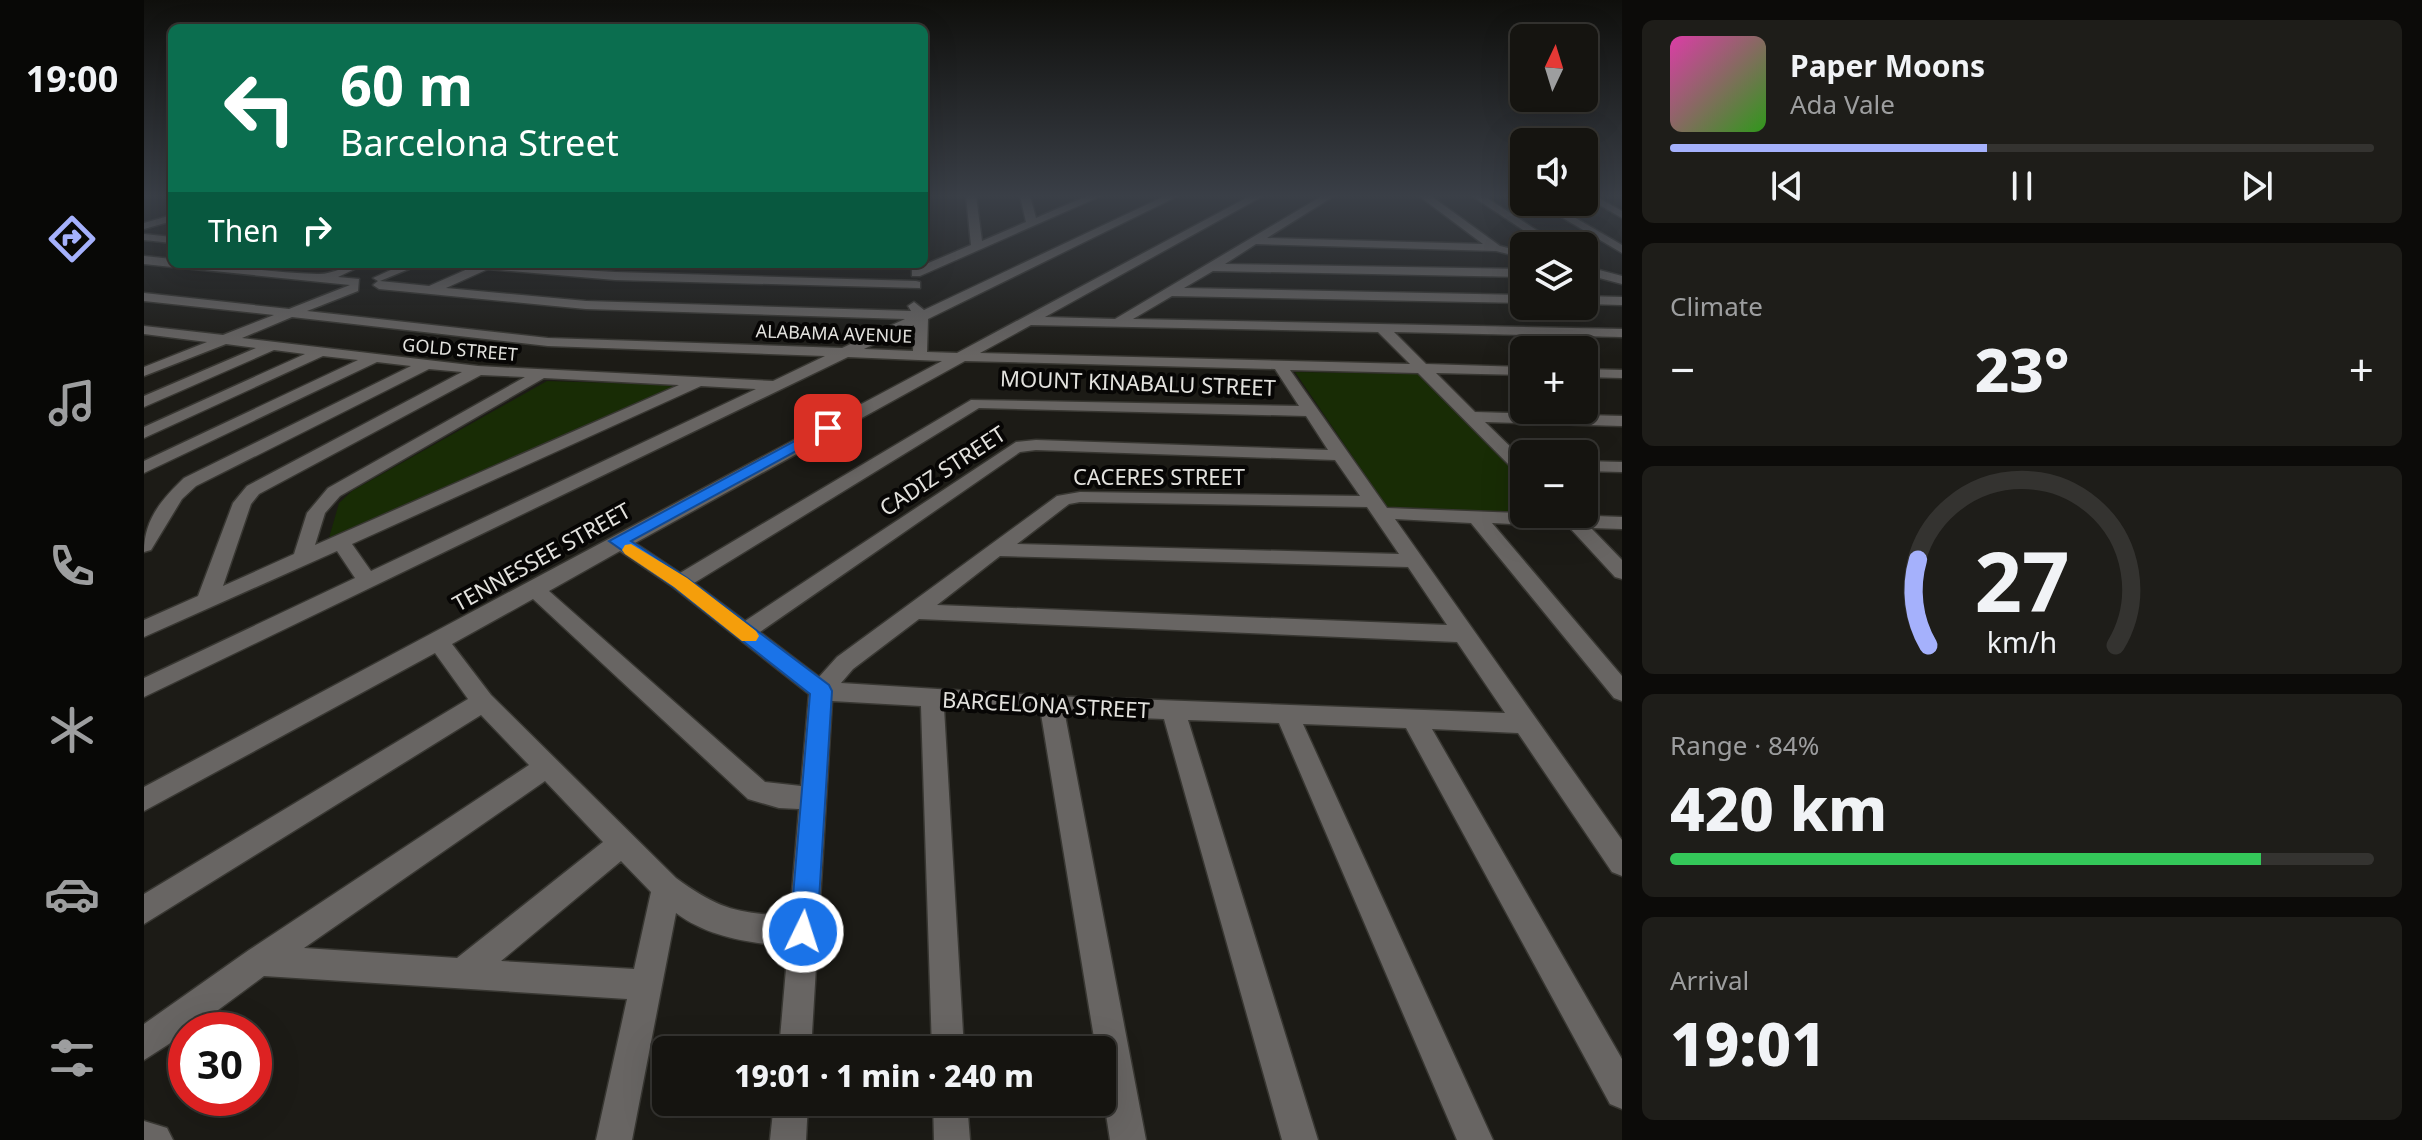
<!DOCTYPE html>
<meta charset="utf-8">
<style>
body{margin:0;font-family:"Noto Sans",sans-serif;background:#1e1d19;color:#f1f3f6;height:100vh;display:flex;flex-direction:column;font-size:30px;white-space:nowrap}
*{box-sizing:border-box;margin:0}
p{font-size:26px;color:#9d9e9f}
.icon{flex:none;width:44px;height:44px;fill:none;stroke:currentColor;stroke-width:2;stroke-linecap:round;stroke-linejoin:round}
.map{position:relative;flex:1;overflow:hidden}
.details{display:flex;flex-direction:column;gap:20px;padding:20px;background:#0c0b09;width:800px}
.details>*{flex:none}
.banner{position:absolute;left:24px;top:24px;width:760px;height:244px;border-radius:12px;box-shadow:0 8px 32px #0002,0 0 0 2px #343330;background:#0b6e4f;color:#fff;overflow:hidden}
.needle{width:52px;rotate:4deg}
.buttons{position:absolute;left:1366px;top:24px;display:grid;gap:16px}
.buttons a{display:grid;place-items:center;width:88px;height:88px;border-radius:12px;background:#151410;box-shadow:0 8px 32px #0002,0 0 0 2px #343330;font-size:40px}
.speed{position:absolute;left:24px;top:1012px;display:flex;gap:16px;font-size:40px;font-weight:700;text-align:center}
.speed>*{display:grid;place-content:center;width:104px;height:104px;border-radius:50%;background:#151410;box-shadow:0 8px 32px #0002,0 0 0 2px #343330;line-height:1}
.speed .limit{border:12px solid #d22;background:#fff;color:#111}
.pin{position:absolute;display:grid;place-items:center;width:68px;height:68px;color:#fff;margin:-34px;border-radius:16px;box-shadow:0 4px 12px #0006}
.me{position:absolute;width:88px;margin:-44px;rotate:4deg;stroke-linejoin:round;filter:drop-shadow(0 0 6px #0008)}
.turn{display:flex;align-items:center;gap:28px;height:168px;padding:0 40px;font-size:36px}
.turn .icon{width:104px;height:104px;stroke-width:2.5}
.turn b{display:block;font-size:56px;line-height:68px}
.then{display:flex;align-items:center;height:76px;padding:0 40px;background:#0003;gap:16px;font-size:30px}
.big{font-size:60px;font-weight:800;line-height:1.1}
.details .widget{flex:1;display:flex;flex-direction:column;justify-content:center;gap:12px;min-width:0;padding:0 28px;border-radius:12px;background:#1e1d19}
.details .dial{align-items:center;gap:0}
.dial svg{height:208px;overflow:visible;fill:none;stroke:#343330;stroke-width:7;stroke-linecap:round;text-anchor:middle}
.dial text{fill:#f1f3f6;stroke:none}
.song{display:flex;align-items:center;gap:24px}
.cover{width:96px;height:96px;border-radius:12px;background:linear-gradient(135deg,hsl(320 70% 55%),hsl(110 70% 35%))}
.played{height:8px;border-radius:4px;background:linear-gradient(90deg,#a5b1fc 45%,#343330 45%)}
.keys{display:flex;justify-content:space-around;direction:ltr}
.heat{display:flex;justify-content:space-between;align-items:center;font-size:44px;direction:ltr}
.charge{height:12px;border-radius:6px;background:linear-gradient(90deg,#34c759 84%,#343330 0)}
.trip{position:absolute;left:508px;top:1036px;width:464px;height:80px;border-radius:12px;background:#151410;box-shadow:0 8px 32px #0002,0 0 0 2px #343330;font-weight:800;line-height:80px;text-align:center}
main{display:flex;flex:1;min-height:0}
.menu{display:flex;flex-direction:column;width:144px;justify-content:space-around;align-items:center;background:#080806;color:#9d9e9f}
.menu .icon{width:56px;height:56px}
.menu .on{color:#a5b1fc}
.menu b{font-size:36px;color:#f1f3f6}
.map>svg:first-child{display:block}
</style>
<main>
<nav class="menu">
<b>19:00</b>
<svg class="icon on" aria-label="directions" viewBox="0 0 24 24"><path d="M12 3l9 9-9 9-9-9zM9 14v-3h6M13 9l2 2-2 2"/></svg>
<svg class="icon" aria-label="music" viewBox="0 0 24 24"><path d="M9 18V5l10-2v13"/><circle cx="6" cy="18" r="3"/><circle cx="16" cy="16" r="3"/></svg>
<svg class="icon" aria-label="phone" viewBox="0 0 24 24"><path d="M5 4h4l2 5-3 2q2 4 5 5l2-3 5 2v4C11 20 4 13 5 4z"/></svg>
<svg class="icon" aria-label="climate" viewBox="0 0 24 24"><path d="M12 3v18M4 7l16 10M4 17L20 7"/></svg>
<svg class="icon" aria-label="car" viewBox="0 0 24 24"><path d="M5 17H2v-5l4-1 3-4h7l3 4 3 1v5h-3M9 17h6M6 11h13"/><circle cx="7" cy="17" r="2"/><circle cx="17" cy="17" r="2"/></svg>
<svg class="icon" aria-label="filters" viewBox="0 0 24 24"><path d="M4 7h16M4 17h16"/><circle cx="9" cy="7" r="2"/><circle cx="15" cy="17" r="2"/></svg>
</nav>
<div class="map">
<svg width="1478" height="1140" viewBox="0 0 1478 1140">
<rect width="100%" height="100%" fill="#1c1b16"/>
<path fill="#182c05" d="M1151 372 1275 374 1380 476V513L1243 507Z
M403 381 535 385 185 538 195 503 208 491Z"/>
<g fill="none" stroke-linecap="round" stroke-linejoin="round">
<defs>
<path id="minor" d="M822 196H832L838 241 882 222 876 196H886L892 218 943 196H957L776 276H768V270L827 245Z
M1021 196H1034L784 319 783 352 813 353 1106 196H1119L901 317 971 319 1178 196H1190L1123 238 1339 244 1275 196H1287L1356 246 1380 252V258L1352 251 1112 244 1081 264 1380 269V277L1069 271 1040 288 1380 295V303L1028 296 989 319 1478 329V337L1250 332 1282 364 1380 367V375L1292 373 1331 412 1478 416V426L1341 422 1380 460V475L1374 474 1274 373 1146 370 1243 508 1478 517V529L1447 528 1478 560V579L1471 577 1425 527 1348 523 1478 676V701L1470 698 1327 523 1251 519 1478 840V876L1468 872 1374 733 1288 729 1478 1059V1109L1466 1104 1262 728 1159 724 1349 1140H1313L1135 723 1044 720 1174 1140H1138L1020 719 921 715 1002 1140H966L958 1089V1050H952L897 714 800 708 820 1050H788L777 706 688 701 667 1050H635L644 946C604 943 564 937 532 913L488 1140H452L483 999 120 976 47 1030H42V1033L0 1060V1024L105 950 385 765 337 715 0 924V894L324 699 291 653 0 811V787L798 361 704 357 0 697V678L211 578 193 551 0 637V620L54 596 89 503 103 486 318 372 285 369 52 486 38 499 7 550 0 552C0 520 17 500 40 478L267 366 233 362 0 473V461L214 360 179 356 0 438V427L161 354 130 350 0 407V396L112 348 82 344 0 376V367L63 342 0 334V326L79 335 130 315 0 301V293L145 309 206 285 40 268 34 264C81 264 126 273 173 274 188 275 203 264 221 264L194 277 215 279 214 291 163 311 404 338 698 348 761 319 442 309 235 289 229 285 234 281 229 278 260 264H277L236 281 285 286 335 264 471 272 772 281 776 282V288L471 280 344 269 302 288 442 301 767 311 764 306 770 302 780 310ZM148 317 404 346 681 356 629 381 334 366 98 338ZM770 325 769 351 720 349ZM887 325 1234 332 1266 364 836 353ZM821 361 1131 369 1155 406 827 400 536 573 491 543ZM337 375 381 377 184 488 163 513 150 554 79 586 107 504 115 494ZM400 378 535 385 171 545 181 513 196 496ZM557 386 612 389 227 571 208 544ZM835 408 1162 416 1184 450 892 440 872 442 601 621 550 583ZM892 450 1191 460 1216 496 936 492 913 496 693 657 675 677 616 632 876 452ZM936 502 1223 507 1255 554 873 544 925 504ZM476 551 529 587 665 694 657 786 621 782 405 591ZM856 556 1264 567 1303 625 793 605ZM389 599 604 799 635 808 655 809 646 916C593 913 576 910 532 878L347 695 308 644ZM775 619 1313 642 1361 713 907 696 697 683 709 669ZM401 781 459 842 313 958 160 948ZM477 861 507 892 490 969 357 961Z
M1328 196H1340L1417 246H1403Z
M1440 196H1451L1478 211V218Z
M1392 202H1404L1478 245V253Z
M28 215V221L0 229V223Z
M0 234 28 237V243L0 240Z
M0 256 28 259V264H33L28 267 0 264Z
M1440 266 1478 276V284L1440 274Z
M1440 296 1478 297V305L1440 304Z
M1440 369 1478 370V378L1440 377Z
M1440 461 1478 462V472L1440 471Z
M630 1102H664L662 1140H626Z
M789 1102H823L826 1140H790Z
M0 1121 23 1128 29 1140H0Z"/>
</defs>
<use href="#minor" stroke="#383732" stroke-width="3"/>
<use href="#minor" fill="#686563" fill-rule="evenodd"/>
</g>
<linearGradient id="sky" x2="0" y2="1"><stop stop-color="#0f0f0c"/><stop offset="0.55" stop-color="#3a3f47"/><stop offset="1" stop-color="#3a3f47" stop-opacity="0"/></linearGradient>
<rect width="1478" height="356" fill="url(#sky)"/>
<path fill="#1a73e8" stroke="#114b97" stroke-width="2" d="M684 423 691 428 689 431 487 541 543 578 685 685 688 691 673 932 669 941 659 945 650 941 646 932 666 694 530 587 465 541Z"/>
<path fill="#f59e0b" d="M487 544 543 578 612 631 615 636 612 641H598L530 587 481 554 478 550 481 545Z"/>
<g text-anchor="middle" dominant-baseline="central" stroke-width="8" stroke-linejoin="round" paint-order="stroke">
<g font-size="18" fill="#e3e2de" stroke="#070605">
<text transform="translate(690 333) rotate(2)">ALABAMA AVENUE</text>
<text transform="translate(316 349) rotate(5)">GOLD STREET</text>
</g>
<g font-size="22" fill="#e3e2de" stroke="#070605">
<text transform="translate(994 382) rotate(2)">MOUNT KINABALU STREET</text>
<text transform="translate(798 470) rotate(-33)">CADIZ STREET</text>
<text x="1015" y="476">CACERES STREET</text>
<text transform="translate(397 556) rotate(-29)">TENNESSEE STREET</text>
<text transform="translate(902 704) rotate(3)">BARCELONA STREET</text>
</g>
</g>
</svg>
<div class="buttons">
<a><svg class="needle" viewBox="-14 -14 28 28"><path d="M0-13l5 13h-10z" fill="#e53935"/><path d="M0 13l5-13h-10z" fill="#9d9e9f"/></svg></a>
<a><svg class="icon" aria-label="sound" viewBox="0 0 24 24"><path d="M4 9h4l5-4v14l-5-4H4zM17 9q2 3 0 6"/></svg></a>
<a><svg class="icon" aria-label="layers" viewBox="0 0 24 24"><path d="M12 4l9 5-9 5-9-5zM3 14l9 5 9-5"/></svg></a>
<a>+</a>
<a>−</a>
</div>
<div class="speed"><div class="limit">30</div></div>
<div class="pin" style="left:684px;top:428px;background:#d93025"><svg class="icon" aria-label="arrive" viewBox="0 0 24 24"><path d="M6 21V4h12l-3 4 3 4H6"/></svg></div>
<svg class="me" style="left:659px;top:932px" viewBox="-20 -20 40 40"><circle r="17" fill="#1a73e8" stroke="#fff" stroke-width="3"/><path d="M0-11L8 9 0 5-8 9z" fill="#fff"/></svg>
<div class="trip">19:01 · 1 min · 240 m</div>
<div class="banner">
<div class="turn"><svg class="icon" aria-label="left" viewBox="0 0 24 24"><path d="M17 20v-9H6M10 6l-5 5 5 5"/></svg><div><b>60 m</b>Barcelona Street</div></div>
<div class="then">Then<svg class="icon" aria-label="right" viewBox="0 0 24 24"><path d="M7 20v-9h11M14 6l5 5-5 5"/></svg></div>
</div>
</div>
<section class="details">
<div class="widget">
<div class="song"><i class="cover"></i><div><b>Paper Moons</b><p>Ada Vale</p></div></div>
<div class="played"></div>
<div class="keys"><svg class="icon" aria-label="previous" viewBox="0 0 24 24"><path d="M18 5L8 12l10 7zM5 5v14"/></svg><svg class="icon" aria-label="pause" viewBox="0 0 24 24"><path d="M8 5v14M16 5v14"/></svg><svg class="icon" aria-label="next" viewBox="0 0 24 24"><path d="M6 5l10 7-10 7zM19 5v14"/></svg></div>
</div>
<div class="widget"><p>Climate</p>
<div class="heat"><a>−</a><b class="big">23°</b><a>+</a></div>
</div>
<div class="widget dial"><svg viewBox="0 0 100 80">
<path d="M14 69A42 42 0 1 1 86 69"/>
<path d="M14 69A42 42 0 0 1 10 36" stroke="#a5b1fc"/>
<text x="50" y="56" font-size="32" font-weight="700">27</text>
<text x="50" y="72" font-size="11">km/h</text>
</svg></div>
<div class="widget"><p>Range · 84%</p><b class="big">420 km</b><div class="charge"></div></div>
<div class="widget"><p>Arrival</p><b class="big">19:01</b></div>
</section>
</main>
